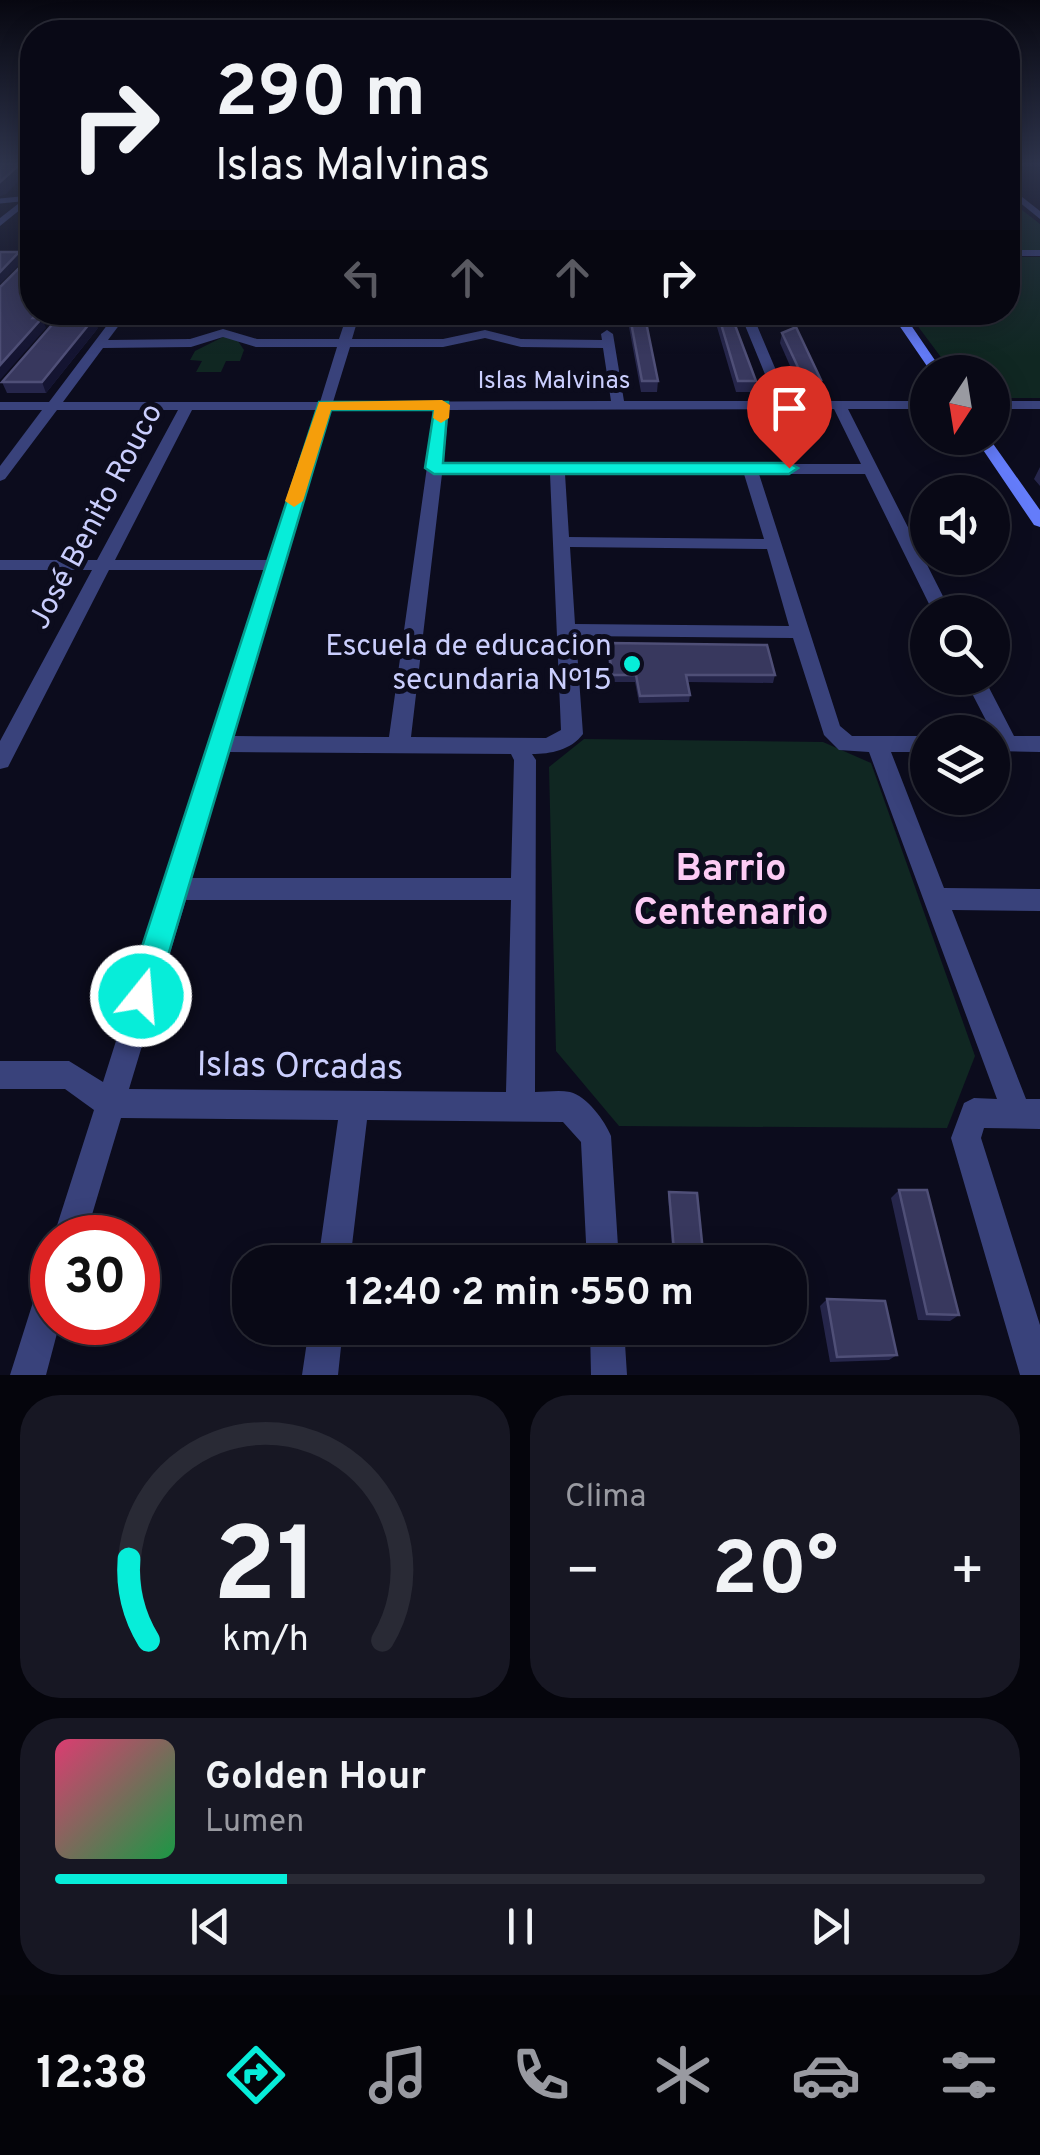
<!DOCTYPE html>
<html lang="es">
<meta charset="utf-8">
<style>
body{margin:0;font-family:Overpass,sans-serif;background:#171723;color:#f1f3f6;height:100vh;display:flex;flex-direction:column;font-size:38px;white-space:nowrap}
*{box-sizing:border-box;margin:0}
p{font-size:32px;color:#999aa1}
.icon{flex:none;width:55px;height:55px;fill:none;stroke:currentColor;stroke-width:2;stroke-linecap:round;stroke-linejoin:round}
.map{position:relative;height:1375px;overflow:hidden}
.drawer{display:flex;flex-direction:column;gap:20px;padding:20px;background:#05050c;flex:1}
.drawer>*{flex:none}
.top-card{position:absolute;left:20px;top:20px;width:1000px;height:305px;border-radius:40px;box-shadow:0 5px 25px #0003,0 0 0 2px #292a35;background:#090916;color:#f1f3f6;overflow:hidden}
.needle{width:65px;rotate:192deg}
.buttons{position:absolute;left:910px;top:355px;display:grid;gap:20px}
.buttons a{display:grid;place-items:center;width:100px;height:100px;border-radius:50%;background:#090916;box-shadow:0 5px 25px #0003,0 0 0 2px #292a35;font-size:50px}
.speed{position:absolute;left:30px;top:1215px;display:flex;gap:20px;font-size:50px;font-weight:700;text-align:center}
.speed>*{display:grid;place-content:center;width:130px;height:130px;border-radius:50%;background:#090916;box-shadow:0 5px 25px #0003,0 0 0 2px #292a35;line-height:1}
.speed .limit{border:15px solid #d22;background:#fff;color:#111}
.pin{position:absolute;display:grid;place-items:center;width:85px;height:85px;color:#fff;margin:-102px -42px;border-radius:50% 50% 50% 0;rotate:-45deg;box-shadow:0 0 10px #0007}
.pin .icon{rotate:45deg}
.me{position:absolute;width:110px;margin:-55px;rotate:17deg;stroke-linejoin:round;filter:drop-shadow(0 0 8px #0008)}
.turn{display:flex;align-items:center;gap:35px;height:210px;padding:0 30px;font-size:45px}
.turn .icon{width:130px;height:130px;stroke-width:2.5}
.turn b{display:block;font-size:70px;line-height:85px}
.lanes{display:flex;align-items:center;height:95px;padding:0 30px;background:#0003;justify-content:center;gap:50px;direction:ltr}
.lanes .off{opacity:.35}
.big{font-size:75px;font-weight:700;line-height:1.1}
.drawer .tile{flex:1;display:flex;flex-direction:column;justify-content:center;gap:15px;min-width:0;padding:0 35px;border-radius:40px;background:#171723}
.drawer .dial{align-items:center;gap:0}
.dial svg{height:260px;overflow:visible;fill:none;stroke:#292a35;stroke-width:7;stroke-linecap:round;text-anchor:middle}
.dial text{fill:#f1f3f6;stroke:none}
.song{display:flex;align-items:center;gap:30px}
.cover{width:120px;height:120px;border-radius:15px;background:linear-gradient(135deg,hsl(340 70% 55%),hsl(140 70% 35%))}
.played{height:10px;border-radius:5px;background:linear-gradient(90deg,#07edd9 25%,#292a35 25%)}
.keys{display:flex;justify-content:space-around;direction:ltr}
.heat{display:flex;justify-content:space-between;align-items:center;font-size:55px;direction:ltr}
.drawer .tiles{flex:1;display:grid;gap:20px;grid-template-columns:1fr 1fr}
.tile:last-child{grid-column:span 2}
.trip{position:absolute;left:232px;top:1245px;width:575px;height:100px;border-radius:40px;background:#090916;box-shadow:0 5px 25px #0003,0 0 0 2px #292a35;font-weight:700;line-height:100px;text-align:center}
.tabs{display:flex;height:160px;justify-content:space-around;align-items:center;background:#040409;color:#999aa1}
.tabs .icon{width:70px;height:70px}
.tabs .on{color:#07edd9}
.tabs b{font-size:45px;color:#f1f3f6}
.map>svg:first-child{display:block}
</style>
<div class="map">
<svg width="1040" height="1375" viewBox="0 0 1040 1375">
<rect width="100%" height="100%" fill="#0c0c1d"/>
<path fill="#102722" d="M1008 199 1040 224V250H1008Z
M1008 257H1040V398H993L992 372H952L908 313 1008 312Z
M225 336 238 341 244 350 240 361H226L221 372H196L202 361 190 360 195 351Z
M584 739 823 742 871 763 975 1056 947 1128 619 1126 556 1051 549 767Z"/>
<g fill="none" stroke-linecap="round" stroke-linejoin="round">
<path stroke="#39427b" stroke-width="5" d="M0 201 30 198"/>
<path fill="#39427b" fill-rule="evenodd" d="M1008 186 1040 211V219L1008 193Z
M32 193V200L0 226V218Z
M1008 250H1040V256H1008Z
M0 251 32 252V258L0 257Z
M117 312H129L108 340 190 339 223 329 257 339H339L348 312H360L352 339H443L485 330 521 339 602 340 601 334 607 330 613 334 624 401H776L744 323H606L602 322V316H904V322L900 323H756L789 401H928V409H848L951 612H933L865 474H759L840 726 852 736H928V752H891L944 888 1040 889V911L952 910 1026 1099H1040V1129L984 1128 981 1138 1040 1325V1375H1020L951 1138 964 1103 974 1098 997 1099 869 752 839 750 824 735 793 638 576 636 583 734C571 750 551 754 532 754L536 760 535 1092C546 1092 559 1090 570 1092 587 1096 605 1121 611 1136L619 1262H587L581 1142 563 1122 367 1120 350 1262H318L338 1120 121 1118 85 1238H53L94 1110 65 1089H0V1061H69L103 1082 209 747 207 744 212 738 266 570H109L8 767 0 769V741L92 570H0V560H97L178 410H57L5 479 0 481V466L42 410H0V402H49ZM223 337 256 347H337L320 402H63L103 348 191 347ZM485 338 521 347 603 348 611 401 333 402 350 347H443ZM834 409 861 464H443L449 410ZM192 410H317L269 560H115ZM331 410H435L389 737 234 736ZM442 474H550L561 730 546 738 411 737ZM565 474H744L764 539 569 537ZM570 547 767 549 789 626 575 624ZM229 752 511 754 514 760 511 878H192ZM186 900H511L506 1092 129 1089Z
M992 401H1040V409H992Z
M964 678H984L1014 736H1040V752L992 751V732Z
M52 1275V1322H60L46 1375H10L40 1280Z
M309 1328H343L338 1375H302Z
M590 1328H624L627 1375H591Z"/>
<path fill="#647cfa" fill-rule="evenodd" d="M890 312H902L943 372H931Z
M975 438H989L1040 510V527L1034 525Z"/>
</g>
<path fill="#26264b" d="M630 317 658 381 657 392H641L629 327Z
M719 317 756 381 754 392H736L717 327Z
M98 328 46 393H7L2 382Z
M782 333 821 380 819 391H801L780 343Z
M1040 467V486L1034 479Z
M608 643 775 675 773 683 688 682 690 695 689 702 639 703 635 682H611L607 651Z
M899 1190 959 1315 950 1321 918 1320 891 1198Z
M669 1192 704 1262H673L668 1196Z
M827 1299 897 1355 889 1360 830 1362 820 1306Z"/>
<path fill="#141431" d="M20 164H32V167L6 194 0 196V182Z
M19 252 23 261 0 284V272Z
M38 312H51L43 320 46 328 0 380V365Z
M94 318 98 328 46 393 42 382Z"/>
<path fill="#38385e" stroke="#4f4f77" stroke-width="2.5" d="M0 164H20L0 182Z
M0 252H19L0 272Z
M32 255V312H38L33 318H42L0 365V287Z
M630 317H645L658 381H642Z
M719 317H732L756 381H738Z
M58 318H94L42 382H2Z
M796 327 821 380H804L782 333Z
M608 643 767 645 775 675H686L690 695 640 696 636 675H612Z
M899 1190H927L959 1315 927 1314Z
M669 1192 697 1193 704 1262H675Z
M827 1299 885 1301 897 1355 837 1357Z"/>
<linearGradient id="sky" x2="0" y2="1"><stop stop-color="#070710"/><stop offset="0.46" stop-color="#2e344c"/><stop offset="1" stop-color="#2e344c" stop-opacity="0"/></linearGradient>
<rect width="1040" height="356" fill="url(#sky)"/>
<path fill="#07edd9" stroke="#059a8d" stroke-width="2.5" d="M319 402H448L443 463H789L798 468 789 474H434L425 468 434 410H331L156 996 152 1006 141 1010 130 1006 126 996Z"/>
<path fill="#f59e0b" d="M442 400 450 405 449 418 441 423 433 418 434 410H331L303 501 294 507 285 501 319 402Z"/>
<circle fill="#07edd9" stroke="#0c0c1d" stroke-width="4" cx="632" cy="664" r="10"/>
<g text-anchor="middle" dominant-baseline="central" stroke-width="10" stroke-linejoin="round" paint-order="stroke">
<g font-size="25" fill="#cacefd" stroke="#0c0c1d">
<text x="554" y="382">Islas Malvinas</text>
</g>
<g font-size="30" fill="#cacefd" stroke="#0c0c1d">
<text transform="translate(97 517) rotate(-62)">José Benito Rouco</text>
</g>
<g font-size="30" fill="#cacefd" stroke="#0c0c1d" text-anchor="end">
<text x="612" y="647">Escuela de educacion<tspan x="612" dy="34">secundaria Nº15</tspan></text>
</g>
<g font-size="35" fill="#cacefd" stroke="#0c0c1d">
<text transform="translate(300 1068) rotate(1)">Islas Orcadas</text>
</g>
<g font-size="38" font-weight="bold" fill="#fdccf5" stroke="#0c0c1d">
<text x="731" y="870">Barrio<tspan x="731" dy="44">Centenario</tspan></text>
</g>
</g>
</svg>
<div class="buttons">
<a><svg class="needle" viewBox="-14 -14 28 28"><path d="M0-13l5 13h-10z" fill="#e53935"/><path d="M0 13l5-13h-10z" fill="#999aa1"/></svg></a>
<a><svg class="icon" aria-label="sound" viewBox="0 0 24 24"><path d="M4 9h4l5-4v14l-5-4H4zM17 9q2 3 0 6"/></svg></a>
<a><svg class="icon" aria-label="search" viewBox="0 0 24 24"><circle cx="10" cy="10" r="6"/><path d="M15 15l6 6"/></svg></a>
<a><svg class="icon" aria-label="layers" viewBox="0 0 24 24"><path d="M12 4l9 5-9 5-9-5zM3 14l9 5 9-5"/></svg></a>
</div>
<div class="speed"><div class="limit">30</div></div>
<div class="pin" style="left:789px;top:468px;background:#d93025"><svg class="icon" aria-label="arrive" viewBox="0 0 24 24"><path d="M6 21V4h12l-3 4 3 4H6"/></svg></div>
<svg class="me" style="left:141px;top:996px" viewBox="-20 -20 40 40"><circle r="17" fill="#07edd9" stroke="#fff" stroke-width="3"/><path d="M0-11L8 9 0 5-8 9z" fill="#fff"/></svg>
<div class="trip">12:40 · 2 min · 550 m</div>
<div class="top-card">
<div class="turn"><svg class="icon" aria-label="right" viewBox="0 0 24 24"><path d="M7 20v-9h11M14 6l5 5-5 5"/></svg><div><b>290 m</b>Islas Malvinas</div></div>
<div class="lanes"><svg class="icon off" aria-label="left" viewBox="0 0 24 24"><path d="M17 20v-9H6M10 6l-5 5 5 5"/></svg><svg class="icon off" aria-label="ahead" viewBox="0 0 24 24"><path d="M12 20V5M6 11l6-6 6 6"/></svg><svg class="icon off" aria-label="ahead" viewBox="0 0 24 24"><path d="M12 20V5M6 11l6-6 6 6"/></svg><svg class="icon" aria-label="right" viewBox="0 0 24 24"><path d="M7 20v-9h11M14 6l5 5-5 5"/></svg></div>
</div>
</div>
<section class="drawer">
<div class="tiles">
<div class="tile dial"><svg viewBox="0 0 100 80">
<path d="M14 69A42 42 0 1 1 86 69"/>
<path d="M14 69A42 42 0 0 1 8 44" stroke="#07edd9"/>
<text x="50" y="56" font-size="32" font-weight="700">21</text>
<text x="50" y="72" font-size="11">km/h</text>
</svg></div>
<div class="tile"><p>Clima</p>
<div class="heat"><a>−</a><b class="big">20°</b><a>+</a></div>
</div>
<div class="tile">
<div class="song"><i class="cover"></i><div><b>Golden Hour</b><p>Lumen</p></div></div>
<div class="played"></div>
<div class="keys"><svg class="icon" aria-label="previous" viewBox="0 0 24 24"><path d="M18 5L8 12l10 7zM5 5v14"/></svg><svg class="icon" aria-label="pause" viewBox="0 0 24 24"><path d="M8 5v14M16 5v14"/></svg><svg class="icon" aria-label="next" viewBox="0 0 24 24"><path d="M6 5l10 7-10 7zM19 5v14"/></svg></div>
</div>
</div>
</section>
<nav class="tabs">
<b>12:38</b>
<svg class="icon on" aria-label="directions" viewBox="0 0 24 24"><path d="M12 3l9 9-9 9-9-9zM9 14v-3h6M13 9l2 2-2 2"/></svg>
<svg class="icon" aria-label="music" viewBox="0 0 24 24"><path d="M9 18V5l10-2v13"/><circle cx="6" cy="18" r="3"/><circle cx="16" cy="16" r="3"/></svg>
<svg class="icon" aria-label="phone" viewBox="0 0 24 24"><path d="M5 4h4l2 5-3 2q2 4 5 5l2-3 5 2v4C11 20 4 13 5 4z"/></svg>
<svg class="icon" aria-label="climate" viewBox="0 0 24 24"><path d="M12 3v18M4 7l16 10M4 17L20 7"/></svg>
<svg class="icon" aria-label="car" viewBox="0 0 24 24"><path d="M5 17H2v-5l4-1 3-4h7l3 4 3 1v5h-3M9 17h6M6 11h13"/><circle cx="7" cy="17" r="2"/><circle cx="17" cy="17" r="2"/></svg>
<svg class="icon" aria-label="filters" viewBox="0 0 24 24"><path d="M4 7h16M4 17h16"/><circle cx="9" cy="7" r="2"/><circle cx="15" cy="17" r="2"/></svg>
</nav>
